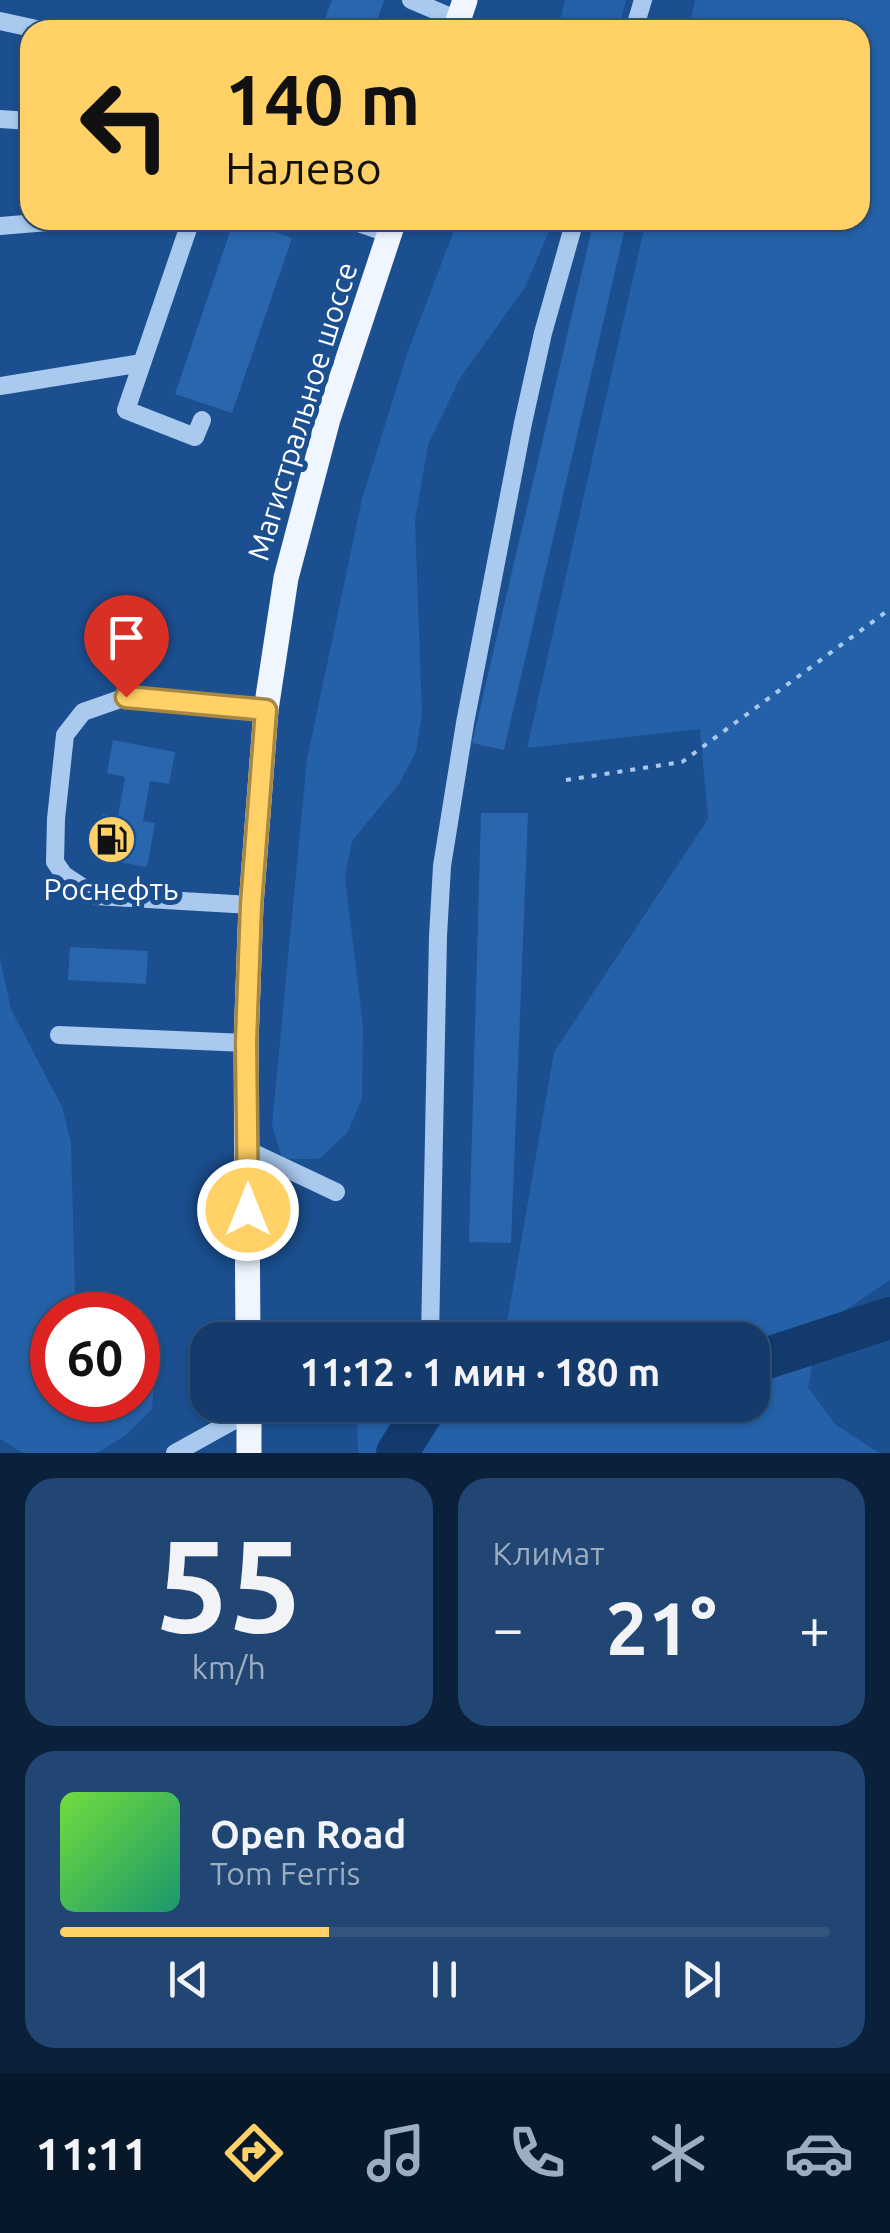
<!DOCTYPE html>
<html lang="ru">
<meta charset="utf-8">
<style>
body{margin:0;font-family:Ubuntu,sans-serif;background:#214673;color:#f1f3f6;height:100vh;display:flex;flex-direction:column;font-size:38px;white-space:nowrap}
*{box-sizing:border-box;margin:0}
p{font-size:32px;color:#9dadc1}
.icon{flex:none;width:55px;height:55px;fill:none;stroke:currentColor;stroke-width:2;stroke-linecap:round;stroke-linejoin:round}
.map{position:relative;height:1453px;overflow:hidden}
.drawer{display:flex;flex-direction:column;gap:25px;padding:25px;background:#0b203b;flex:1}
.drawer>*{flex:none}
.hud{position:absolute;left:20px;top:20px;width:850px;height:210px;border-radius:30px;box-shadow:0 2px 8px #0004,0 0 0 2px #33557e;background:#ffd166;color:#111;overflow:hidden}
.speed{position:absolute;left:30px;top:1292px;display:flex;gap:20px;font-size:50px;font-weight:700;text-align:center}
.speed>*{display:grid;place-content:center;width:130px;height:130px;border-radius:50%;background:#143b6b;box-shadow:0 2px 8px #0004,0 0 0 2px #33557e;line-height:1}
.speed .limit{border:15px solid #d22;background:#fff;color:#111}
.pin{position:absolute;display:grid;place-items:center;width:85px;height:85px;color:#fff;margin:-102px -42px;border-radius:50% 50% 50% 0;rotate:-45deg;box-shadow:0 0 10px #0007}
.pin .icon{rotate:45deg}
.me{position:absolute;width:110px;margin:-55px;rotate:0deg;stroke-linejoin:round;filter:drop-shadow(0 0 8px #0008)}
.turn{display:flex;align-items:center;gap:35px;height:210px;padding:0 40px;font-size:45px}
.turn .icon{width:130px;height:130px;stroke-width:2.5}
.turn b{display:block;font-size:70px;line-height:85px}
.big{font-size:75px;font-weight:600;line-height:1.1}
.drawer .widget{flex:1;display:flex;flex-direction:column;justify-content:center;gap:15px;min-width:0;padding:0 35px;border-radius:30px;background:#214673}
.drawer .dial{align-items:center;gap:0}
.dial b{font-size:130px;line-height:1}
.song{display:flex;align-items:center;gap:30px}
.cover{width:120px;height:120px;border-radius:15px;background:linear-gradient(135deg,hsl(100 70% 55%),hsl(160 70% 35%))}
.played{height:10px;border-radius:5px;background:linear-gradient(90deg,#ffd166 35%,#33557e 35%)}
.keys{display:flex;justify-content:space-around;direction:ltr}
.heat{display:flex;justify-content:space-between;align-items:center;font-size:55px;direction:ltr}
.drawer .tiles{flex:1;display:grid;gap:25px;grid-template-columns:1fr 1fr}
.widget:last-child{grid-column:span 2}
.trip{position:absolute;left:190px;top:1322px;width:580px;height:100px;border-radius:30px;background:#143b6b;box-shadow:0 2px 8px #0004,0 0 0 2px #33557e;font-weight:600;line-height:100px;text-align:center}
.tabs{display:flex;height:160px;justify-content:space-around;align-items:center;background:#08182b;color:#9dadc1}
.tabs .icon{width:70px;height:70px}
.tabs .on{color:#ffd166}
.tabs b{font-size:45px;color:#f1f3f6}
.map>svg:first-child{display:block}
</style>
<div class="map">
<svg width="890" height="1453" viewBox="0 0 890 1453">
<rect width="100%" height="100%" fill="#1b4f8f"/>
<path fill="#2461a8" d="M565 0H626L618 30H553L561 17Z
M695 0H890V1280L820 1327 808 1387 835 1424 876 1451 883 1453H358L357 1419 387 1405H752V1340H504L554 1052 708 819 700 729 527 748 646 220H860V30H688Z
M458 220H554L525 287 460 378 428 445 415 521 422 714 416 752 399 784 352 841 345 877 363 1026 362 1099 347 1133 319 1159H282L272 1125 307 759 362 499 407 354Z
M0 959 11 1009 62 1107 71 1143 75 1293 98 1315H52V1400H138V1354L155 1371 152 1409 125 1436 97 1453H23L0 1439Z"/>
<g fill="none" stroke-linecap="round" stroke-linejoin="round">
<path stroke="#123a6d" stroke-width="42" d="M752 1363 890 1318
M397 1453 427 1405"/>
</g>
<path fill="#2a66ad" d="M332 0H384L374 30H342L323 24Z
M234 220H241L292 238 232 413 175 394Z
M594 220H627L504 750 472 743Z
M113 740 175 752 169 784 150 781 143 821 155 823 147 867 94 858 103 814 118 816 125 777 107 773Z
M481 813H528L511 1243 469 1242Z
M70 947 148 951 146 984 68 980Z"/>
<g fill="none" stroke-linecap="round" stroke-linejoin="round">
<path stroke="#a9c9ee" stroke-width="4" stroke-dasharray="5 8" stroke-linecap="butt" d="M566 780 682 762 890 609"/>
<path stroke="#a9c9ee" stroke-width="18" d="M411 0 458 20
M0 21 41 30
M634 30 643 0
M0 119 30 121
M191 220 126 410 195 437 202 420
M350 220 390 234
M0 226 72 220
M0 386 142 363
M251 905 96 896 64 875 55 862 56 819 65 735 83 712 126 697 266 710
M59 1035 246 1043
M247 1150 336 1192
M430 1337 438 936 442 866 465 723 523 423 543 333 575 220
M175 1453 249 1412"/>
<path stroke="#f0f6ff" stroke-width="25" d="M455 30 465 0
M248 1340 246 1043 251 905 266 710 286 578 328 419 394 220
M249 1405V1453"/>
</g>
<g fill="none" stroke-linecap="round" stroke-linejoin="round">
<defs>
<path id="route" d="M126 697 266 710 251 905 246 1042 248 1210"/>
</defs>
<use href="#route" stroke="#a68842" stroke-width="25"/>
<use href="#route" stroke="#ffd166" stroke-width="18"/>
</g>
<defs>
<symbol id="fuel-disc" viewBox="-11 -11 22 22"><circle r="9.5" fill="#ffd166" stroke="#1b4f8f"/><path d="M-5.5-6h7V0h2V4h1.3V-2.5L3-4.5l.8-.8L6-3V5H2.5V1h-1V6h-7ZM-4.2-4.7v3.2H.2V-4.7Z" fill="#111"/></symbol>
</defs>
<g fill-rule="evenodd">
<use href="#fuel-disc" x="84" y="812" width="55" height="55"/>
</g>
<g text-anchor="middle" dominant-baseline="central" stroke-width="10" stroke-linejoin="round" paint-order="stroke">
<g font-size="30" fill="#fff" stroke="#1b4f8f">
<text transform="translate(302 411) rotate(-73)">Магистральное шоссе</text>
</g>
<g font-size="30" fill="#fff" stroke="#1b4f8f">
<text x="111" y="889">Роснефть</text>
</g>
</g>
</svg>
<div class="speed"><div class="limit">60</div></div>
<div class="pin" style="left:126px;top:697px;background:#d93025"><svg class="icon" aria-label="arrive" viewBox="0 0 24 24"><path d="M6 21V4h12l-3 4 3 4H6"/></svg></div>
<svg class="me" style="left:248px;top:1210px" viewBox="-20 -20 40 40"><circle r="17" fill="#ffd166" stroke="#fff" stroke-width="3"/><path d="M0-11L8 9 0 5-8 9z" fill="#fff"/></svg>
<div class="trip">11:12 · 1 мин · 180 m</div>
<div class="hud">
<div class="turn"><svg class="icon" aria-label="left" viewBox="0 0 24 24"><path d="M17 20v-9H6M10 6l-5 5 5 5"/></svg><div><b>140 m</b>Налево</div></div>
</div>
</div>
<section class="drawer">
<div class="tiles">
<div class="widget dial"><b>55</b><p>km/h</p></div>
<div class="widget"><p>Климат</p>
<div class="heat"><a>−</a><b class="big">21°</b><a>+</a></div>
</div>
<div class="widget">
<div class="song"><i class="cover"></i><div><b>Open Road</b><p>Tom Ferris</p></div></div>
<div class="played"></div>
<div class="keys"><svg class="icon" aria-label="previous" viewBox="0 0 24 24"><path d="M18 5L8 12l10 7zM5 5v14"/></svg><svg class="icon" aria-label="pause" viewBox="0 0 24 24"><path d="M8 5v14M16 5v14"/></svg><svg class="icon" aria-label="next" viewBox="0 0 24 24"><path d="M6 5l10 7-10 7zM19 5v14"/></svg></div>
</div>
</div>
</section>
<nav class="tabs">
<b>11:11</b>
<svg class="icon on" aria-label="directions" viewBox="0 0 24 24"><path d="M12 3l9 9-9 9-9-9zM9 14v-3h6M13 9l2 2-2 2"/></svg>
<svg class="icon" aria-label="music" viewBox="0 0 24 24"><path d="M9 18V5l10-2v13"/><circle cx="6" cy="18" r="3"/><circle cx="16" cy="16" r="3"/></svg>
<svg class="icon" aria-label="phone" viewBox="0 0 24 24"><path d="M5 4h4l2 5-3 2q2 4 5 5l2-3 5 2v4C11 20 4 13 5 4z"/></svg>
<svg class="icon" aria-label="climate" viewBox="0 0 24 24"><path d="M12 3v18M4 7l16 10M4 17L20 7"/></svg>
<svg class="icon" aria-label="car" viewBox="0 0 24 24"><path d="M5 17H2v-5l4-1 3-4h7l3 4 3 1v5h-3M9 17h6M6 11h13"/><circle cx="7" cy="17" r="2"/><circle cx="17" cy="17" r="2"/></svg>
</nav>
